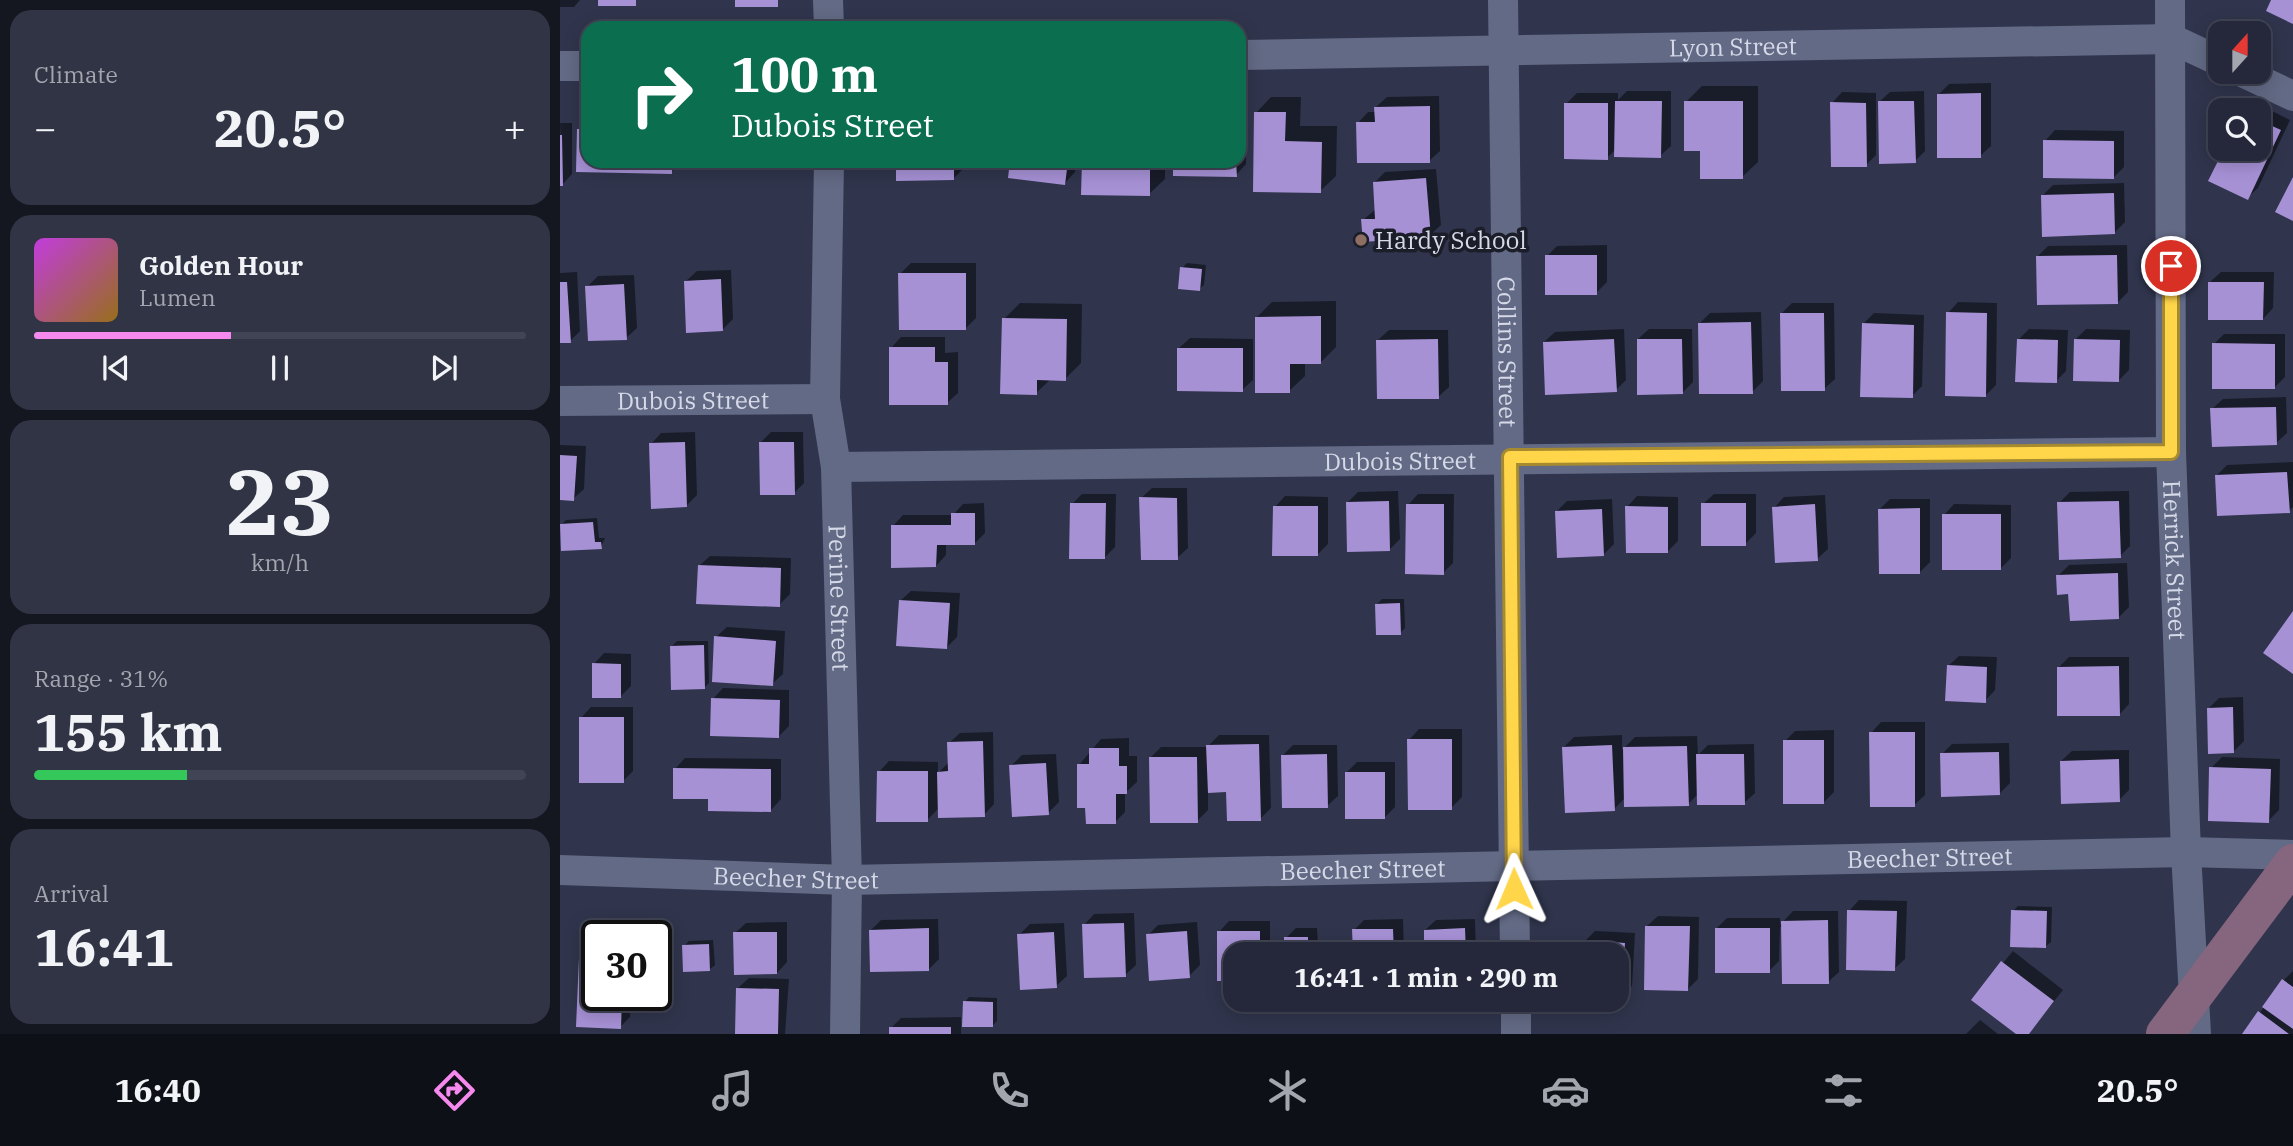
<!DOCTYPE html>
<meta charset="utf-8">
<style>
body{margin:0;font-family:"IBM Plex Serif",serif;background:#303445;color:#f1f3f6;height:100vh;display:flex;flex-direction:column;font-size:26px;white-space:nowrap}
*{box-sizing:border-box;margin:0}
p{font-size:23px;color:#a3a6af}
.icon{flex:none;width:38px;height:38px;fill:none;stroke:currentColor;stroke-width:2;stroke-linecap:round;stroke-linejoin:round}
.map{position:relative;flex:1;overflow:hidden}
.sheet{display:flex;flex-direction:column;gap:10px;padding:10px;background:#141620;width:560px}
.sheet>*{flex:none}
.guide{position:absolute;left:21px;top:21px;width:665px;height:147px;border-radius:21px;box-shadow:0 4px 18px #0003,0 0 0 2px #414454;background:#0b6e4f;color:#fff;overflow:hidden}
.needle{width:46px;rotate:21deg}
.fabs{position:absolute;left:1648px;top:21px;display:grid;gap:14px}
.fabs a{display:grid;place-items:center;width:63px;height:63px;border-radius:14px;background:#24283a;box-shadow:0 4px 18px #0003,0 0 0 2px #414454;font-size:35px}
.speed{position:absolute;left:21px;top:920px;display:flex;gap:14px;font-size:35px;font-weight:700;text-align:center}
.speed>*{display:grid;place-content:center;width:91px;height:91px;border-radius:50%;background:#24283a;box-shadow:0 4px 18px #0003,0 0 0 2px #414454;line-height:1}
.speed .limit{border:4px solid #111;border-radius:10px;background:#fff;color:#111}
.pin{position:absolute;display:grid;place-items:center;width:60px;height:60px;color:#fff;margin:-30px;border:4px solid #fff;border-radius:50%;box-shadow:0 2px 7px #0007}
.me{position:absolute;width:77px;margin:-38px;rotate:359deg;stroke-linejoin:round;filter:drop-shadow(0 0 5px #0008)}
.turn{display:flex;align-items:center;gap:24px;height:147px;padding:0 35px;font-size:32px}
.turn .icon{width:91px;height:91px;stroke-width:2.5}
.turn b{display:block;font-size:49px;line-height:60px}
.big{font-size:52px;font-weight:700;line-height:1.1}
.sheet .tile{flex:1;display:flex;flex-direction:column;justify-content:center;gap:10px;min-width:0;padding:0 24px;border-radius:21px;background:#303445}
.sheet .dial{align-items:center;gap:0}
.dial b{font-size:91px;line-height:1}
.song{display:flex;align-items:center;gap:21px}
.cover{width:84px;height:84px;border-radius:10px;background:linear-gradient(135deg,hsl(290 70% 55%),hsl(40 70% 35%))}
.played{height:7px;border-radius:4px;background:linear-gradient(90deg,#f689ed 40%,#414454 40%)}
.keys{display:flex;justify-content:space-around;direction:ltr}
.heat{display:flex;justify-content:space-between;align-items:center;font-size:38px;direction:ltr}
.charge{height:10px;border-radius:5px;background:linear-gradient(90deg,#34c759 31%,#414454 0)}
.trip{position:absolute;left:663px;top:942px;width:406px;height:70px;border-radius:21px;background:#24283a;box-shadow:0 4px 18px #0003,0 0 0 2px #414454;font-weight:700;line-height:70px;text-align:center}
.tabs{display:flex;height:112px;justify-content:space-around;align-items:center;background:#0e1017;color:#a3a6af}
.tabs .icon{width:49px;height:49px}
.tabs .active{color:#f689ed}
.tabs b{font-size:32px;color:#f1f3f6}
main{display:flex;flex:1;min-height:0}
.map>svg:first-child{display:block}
</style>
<main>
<section class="sheet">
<div class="tile"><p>Climate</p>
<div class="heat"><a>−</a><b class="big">20.5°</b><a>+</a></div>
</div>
<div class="tile">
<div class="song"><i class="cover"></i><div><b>Golden Hour</b><p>Lumen</p></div></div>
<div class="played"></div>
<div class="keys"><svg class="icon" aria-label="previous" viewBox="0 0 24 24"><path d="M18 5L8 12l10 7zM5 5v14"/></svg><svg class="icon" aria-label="pause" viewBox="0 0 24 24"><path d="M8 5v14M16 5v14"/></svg><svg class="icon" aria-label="next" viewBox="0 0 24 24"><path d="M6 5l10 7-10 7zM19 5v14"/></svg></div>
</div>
<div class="tile dial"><b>23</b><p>km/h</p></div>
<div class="tile"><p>Range · 31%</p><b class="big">155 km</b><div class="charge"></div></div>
<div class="tile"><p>Arrival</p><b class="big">16:41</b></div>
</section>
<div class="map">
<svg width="1733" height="1034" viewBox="0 0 1733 1034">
<rect width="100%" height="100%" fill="#30354d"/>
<path fill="#0007" d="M0 0H20L14 7H0Z
M1431 83V146L1420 156 1379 94 1389 84Z
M1142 86H1198V162L1182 177 1142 149 1126 102Z
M1067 91H1111V146L1100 156 1056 149 1047 158 1006 104 1017 93H1058V100Z
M1364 91 1365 151 1355 161 1319 102 1330 92Z
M1282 92 1316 93V155L1306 165 1272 103Z
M879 96 880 151 869 161 798 123 808 112H816V107L827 97Z
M711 97H741L740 126H777L776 176 760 191 696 113Z
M1694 102 1730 120 1698 188 1687 198 1651 181 1666 149H1699V110H1686Z
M679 109H686V164L676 175 614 161H679Z
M28 120V161H122L111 172 18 171V130Z
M0 123H12V174L2 185Z
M1495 130 1564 131V167L1554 177 1485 141Z
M338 161H404V168L393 179Z
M451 161H516L515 172 505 183Z
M523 161H605V179L589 194Z
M876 169 881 225 870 235 803 220 816 209 814 183 825 172Z
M1564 183 1565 222 1555 232 1482 196 1493 185Z
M1047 245V282L1036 293 987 256 997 246Z
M1567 245 1568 292 1558 302 1478 256 1488 246Z
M351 263H416V318L406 328 340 274Z
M627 263 646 265 644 285 639 289 622 268Z
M171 270 173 319 162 330 126 281 137 271Z
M17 272 20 331 10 341 0 342V273Z
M1661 272H1714L1713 308 1703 319 1650 282Z
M74 275 77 328 66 338 27 287 38 276Z
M776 301V347L760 363 745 362V376L729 391 697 317 712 302Z
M1398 302 1437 303 1436 385 1425 396 1388 313Z
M460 303 522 304 521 363 505 379H491L476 393 444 319Z
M1232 303H1274L1275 379 1264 389 1222 313Z
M1201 312 1203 381 1192 392 1139 324 1150 313Z
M1314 313 1364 315 1362 386 1352 396 1303 324Z
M1064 329 1066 380 1056 390 984 342 995 332Z
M1089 329H1132L1133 382 1122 393 1078 339Z
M1469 329 1508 330 1506 371 1496 381 1458 340Z
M1526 329 1570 330 1569 370 1559 380 1516 339Z
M829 330H888L889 387 878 397 818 340Z
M1664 334H1725V377L1714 388 1654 344Z
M341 337H385V353L398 352V393L387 403 331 348Z
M630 338 693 339V380L682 390 619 348Z
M1726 397 1727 433 1716 443 1652 409 1663 399Z
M135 432 137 495 126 506 91 444 101 433Z
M211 432H243L244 483 234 493 200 443Z
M0 445 26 446 24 489 13 499 0 498Z
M1733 462V507L1729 511 1657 475 1667 465Z
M592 488H627L628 548 617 558 581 498Z
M838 491 840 539 829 550 788 502 798 492Z
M1569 491 1570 546 1560 556 1499 503 1510 492Z
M522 494H556L555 547 545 557 512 504Z
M858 494H894L893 563 883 573 848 505Z
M1154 494H1196V533L1185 544 1143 504Z
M1265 495 1268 549 1257 559 1214 508 1224 497Z
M725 496 768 497V544L757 555 715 507Z
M1077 496 1118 497V541L1108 551 1067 507Z
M1052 499 1054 544 1044 554 997 511 1007 501Z
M1330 499H1370V562L1360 572 1320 509Z
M424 503 425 533 414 544 386 543V555L376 566 333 526 343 515H393L403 504Z
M1394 504 1451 505V558L1441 568 1384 515Z
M37 518 39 538H45L41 547 1 525 6 520Z
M150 556 231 558 230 594 219 605 139 566Z
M1567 563 1569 607 1559 617 1510 592 1498 576 1509 565Z
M351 591 400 593 397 637 387 647 340 601Z
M822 599H844L845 628 840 633 817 604Z
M167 627 225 631 223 674 212 684 156 637Z
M117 641H148L149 683 144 688 112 646Z
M44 653 71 654V686L61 696 34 664Z
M1399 656 1437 657 1435 690 1425 701 1388 666Z
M1509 657H1569V704L1559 715 1499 667Z
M163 688 229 690V726L219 736 153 699Z
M1683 697 1684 741 1673 752 1649 708 1659 698Z
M31 707H73V771L63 781 21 718Z
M1321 722H1365V795L1354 805 1311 733Z
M859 729H902V797L891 808 849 740Z
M1274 730V792L1264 802 1225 741 1235 731Z
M433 732 434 804 424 815 379 808 367 820 319 772 329 761 378 762V773L390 761 389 743 400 733Z
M659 735H709L711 808 700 819 668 790 648 791V810L637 821 590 758 601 747H647Z
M1062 735V750L1075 737 1137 736 1138 755 1148 745 1194 744 1195 793 1184 803 1138 794 1128 804 1065 798 1054 809 1004 747 1014 737Z
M569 738V756H577V782L565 793V812L555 822 519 765 541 739Z
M1449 743 1450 783 1440 793 1382 754 1392 744Z
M733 745H777L778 796 767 806 723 755Z
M1569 750V790L1559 800 1501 761 1512 751Z
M496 754 499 802 488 813 451 766 462 755Z
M1662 757 1720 759 1719 810 1708 821 1651 768Z
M125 758 221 759V799L211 810 150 797 115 769Z
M797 762H835V807L825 817 787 772Z
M1299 900 1347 901 1345 959 1334 969 1289 911Z
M1458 906 1492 907 1491 942 1486 946 1453 911Z
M1233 911H1278L1279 972 1268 982 1223 927H1220L1219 961 1209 971 1157 928 1167 918H1220V925Z
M574 913 576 965 565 975 524 925 534 914Z
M1098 916 1139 917 1138 979 1128 989 1087 926Z
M378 919 379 959 368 970 311 930 321 920Z
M843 919 844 954H794V930L804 920Z
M915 919 916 954H866L865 930 876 920Z
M669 921H710V954H676L659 932Z
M227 922V962L217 973 175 933 186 923Z
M637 922 640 965 629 976 588 935 598 925Z
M504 923 507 976 496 986 459 935 470 924Z
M736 928H757L758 944 780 943 781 954H726V938Z
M1035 931 1075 933 1072 986 1062 997 1057 996V954L1025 941Z
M153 940 155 965 150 969 124 946 129 941Z
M31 949H37V996H71L70 1017 60 1027 17 1026 20 959Z
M1453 951 1503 990 1468 1034H1458L1413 999Z
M1733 971V1034H1684L1724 980Z
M189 978 229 979 225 1034H177L178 988Z
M409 997 437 998V1021L432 1026 405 1002Z
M727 999H781L772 1009Z
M401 1017V1034H331V1028L341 1018Z
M1420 1020 1438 1034H1406Z"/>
<path fill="#a691d5" d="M38 0H76V6H38Z
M175 0H218V7H175Z
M1711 0H1733V24L1706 11Z
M1421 93V158H1377V94Z
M1055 101H1102L1101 158 1054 157Z
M1124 101H1183V179H1140V151H1124Z
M1318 101H1354L1356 163 1319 164Z
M1270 102 1306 103 1307 167H1271Z
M1004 103H1048V160L1004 159Z
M870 106V163H797L796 122H815L814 107Z
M694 112H726L725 141 762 142 761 193 693 192Z
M1699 120 1721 130 1688 200 1648 181 1664 149H1699Z
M17 129H28V161H112V174L16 172Z
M0 135H2L3 186H0Z
M1483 140 1554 141V179L1483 178Z
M148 161H223V170L148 169Z
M336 161H394V180L336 181Z
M450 161H508L505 185 448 178Z
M522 161H590V196L521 195Z
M613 161H676L677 177 613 176Z
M1733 177V221L1715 212Z
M866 178 871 237 803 242 801 219H815L813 182Z
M1554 193 1555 234 1482 237 1481 195Z
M985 255H1037V295H985Z
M1557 255 1558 304 1477 305 1476 256Z
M620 267 642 269 640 291 618 289Z
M338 273H406V330H339Z
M161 279 163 331 126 333 124 281Z
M0 282H7L11 343H0Z
M1648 282H1704L1703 320H1648Z
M64 284 67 340 28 341 25 286Z
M1386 312 1427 313 1426 397 1385 396Z
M1220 313H1264L1265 391H1221Z
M761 316V364H730V393H695V317Z
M442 318 507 319 506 381 477 380V395L440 394Z
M1191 322 1193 394H1139L1138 323Z
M1302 323 1354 325 1353 398 1300 397Z
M878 339 879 399H817L816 340Z
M1054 339 1057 392 985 395 983 342Z
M1077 339H1122L1123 394 1077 395Z
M1457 339 1498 340 1497 383 1455 382Z
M1514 339 1560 340 1559 382 1513 381Z
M1652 343 1715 344V389H1652Z
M329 347H375V362H388V405H329Z
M617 348H683V392L617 391Z
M1716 407 1717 445 1652 447 1650 408Z
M125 442 127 507 91 509 89 443Z
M199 442H234L235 495H200Z
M0 455 17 456 14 501 0 500Z
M1727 472 1730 513 1657 516 1655 475Z
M579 497 617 498 618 560H581Z
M829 501 830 551 787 552 786 502Z
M1559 501 1561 558 1499 560 1497 502Z
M510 503H546L545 559H509Z
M1141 503H1186V546H1141Z
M846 504H884V575L845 574Z
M1255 504 1258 561 1215 563 1212 507Z
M713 506H758V556H712Z
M1065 506 1108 507V553H1066Z
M1360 508V574H1319L1318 509Z
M1042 509 1044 556 997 558 995 511Z
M391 513H415V545H377L376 567 331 568V525H391Z
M1382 514H1441V570H1382Z
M33 522 35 542H41L42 549 1 551 0 524Z
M138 565 221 568 220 607 136 604Z
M1558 573 1559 619 1510 621 1508 594 1497 595 1496 575Z
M339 600 390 603 387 649 336 646Z
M840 603 841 635H816L815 604Z
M1733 611V674L1703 653Z
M154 636 216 641 213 686 152 682Z
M144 645 145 689 111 690 110 646Z
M32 663 61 664V698H32Z
M1387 665 1427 667 1426 703 1385 701Z
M1559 666 1560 716H1497V667Z
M151 698 220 700 219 738 150 736Z
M1673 707 1674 753 1648 754 1647 708Z
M19 717H64V783H19Z
M1309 732H1355V807H1310Z
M847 739H892V810H848Z
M1223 740H1264V804H1223Z
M423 741 425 817 378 818 377 772 388 771 387 742Z
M699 744 701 821H667L666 792 648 793 646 745Z
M1052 745 1055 811 1005 813 1002 747Z
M1127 746 1129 806 1064 807 1063 747Z
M529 748H559V766H567V794H556V824H526L525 808H517V764H529Z
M1439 752 1440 795 1381 797 1380 753Z
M767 754 768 808H722L721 755Z
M1136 754H1184L1185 805H1137Z
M589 757H637L638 823H590Z
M1559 759 1560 802 1501 804 1500 761Z
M486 763 489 815 452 817 449 765Z
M1649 767 1711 769 1709 823 1648 821Z
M113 768 211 769V812L148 811V799H113Z
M317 771H368V822H316Z
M785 772H825V819H785Z
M1287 910 1337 911 1335 971 1286 970Z
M1451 910 1487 911 1486 948 1450 947Z
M1268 920 1269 984H1222L1221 921Z
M564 923 566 977 524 978 522 924Z
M1085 926H1130L1128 991 1084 990Z
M369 928V971L310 972 309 930Z
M905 928 906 954H864V930Z
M1155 928H1210V973H1155Z
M792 929H833L834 954H793Z
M627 931 630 978 589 981 586 934Z
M657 931H700V954H676V981H657Z
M173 932H217V974L174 975Z
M494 932 497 988 460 990 457 934Z
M724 937H748V954H724Z
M1023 940 1065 943 1062 998H1057V954H1022Z
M149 944 150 971 123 972 122 945Z
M19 958 37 959V996H62L61 1029 16 1027Z
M1441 961 1494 1001 1469 1034H1456L1411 1000Z
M1722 979 1733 987V1029L1702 1007Z
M176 988 219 989 218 1034H175Z
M725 999H772L773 1010 726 1012Z
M866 999H908V1004L866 1006Z
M403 1001 433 1002V1027H402Z
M1698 1011 1729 1034H1682Z
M329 1027H391V1034H329Z"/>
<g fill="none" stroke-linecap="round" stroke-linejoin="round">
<g stroke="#636a85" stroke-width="30">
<path d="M268 0 269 28"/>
<path id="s1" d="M943 0 955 954"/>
<path id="s2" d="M1610 0 1611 452 1626 852 1636 1034"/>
<path id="s3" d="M679 55 1612 39 1661 62"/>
<path d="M0 66H28"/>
<path d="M1682 72 1733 96"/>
<path id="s4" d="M269 161 265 399 276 467 287 880 285 1034"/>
<path id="s5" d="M0 401 265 399"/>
<path id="s6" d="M276 467 1611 452"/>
<path id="s7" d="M0 870 287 880 1626 852 1733 855"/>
<path d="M956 999V1034"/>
</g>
<path stroke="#86657e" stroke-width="38" d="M1605 1034 1733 863"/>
</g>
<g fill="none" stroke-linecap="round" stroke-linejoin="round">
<defs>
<path id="route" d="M954 889 950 457 1611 452V266"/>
</defs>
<use href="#route" stroke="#a68a30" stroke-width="18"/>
<use href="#route" stroke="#ffd54a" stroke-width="12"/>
</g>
<circle fill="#8d6e63" stroke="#1b1e29" stroke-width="2.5" cx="801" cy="240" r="7"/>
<g text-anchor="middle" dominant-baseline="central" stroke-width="7" stroke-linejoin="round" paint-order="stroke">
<g font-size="24" fill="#d5d9e8" stroke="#1b1e29">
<text stroke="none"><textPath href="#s3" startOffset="494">Lyon Street</textPath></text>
<text stroke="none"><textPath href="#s1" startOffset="352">Collins Street</textPath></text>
<text stroke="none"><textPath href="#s5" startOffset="133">Dubois Street</textPath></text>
<text stroke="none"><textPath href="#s6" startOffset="564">Dubois Street</textPath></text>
<text stroke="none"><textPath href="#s2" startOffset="560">Herrick Street</textPath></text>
<text stroke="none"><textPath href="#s4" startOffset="438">Perine Street</textPath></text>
<text stroke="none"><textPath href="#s7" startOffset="1370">Beecher Street</textPath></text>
<text stroke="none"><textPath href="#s7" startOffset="803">Beecher Street</textPath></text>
<text stroke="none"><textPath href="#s7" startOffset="236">Beecher Street</textPath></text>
</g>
<g font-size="24" fill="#d5d9e8" stroke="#1b1e29" text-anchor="start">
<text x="815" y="240">Hardy School</text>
</g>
</g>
</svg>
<div class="fabs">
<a><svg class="needle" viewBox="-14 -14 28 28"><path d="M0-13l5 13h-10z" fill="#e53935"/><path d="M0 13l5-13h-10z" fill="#a3a6af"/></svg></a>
<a><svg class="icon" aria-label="search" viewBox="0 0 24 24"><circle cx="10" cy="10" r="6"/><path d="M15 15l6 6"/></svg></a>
</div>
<div class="speed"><div class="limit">30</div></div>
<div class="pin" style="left:1611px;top:266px;background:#d93025"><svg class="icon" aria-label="arrive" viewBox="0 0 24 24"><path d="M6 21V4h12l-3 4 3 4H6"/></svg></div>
<svg class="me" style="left:954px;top:889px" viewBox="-20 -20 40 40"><path d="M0-17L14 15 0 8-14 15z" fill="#ffd54a" stroke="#fff" stroke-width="4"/></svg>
<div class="trip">16:41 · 1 min · 290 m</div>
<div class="guide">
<div class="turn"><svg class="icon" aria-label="right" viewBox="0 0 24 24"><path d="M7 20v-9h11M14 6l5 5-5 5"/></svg><div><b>100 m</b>Dubois Street</div></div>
</div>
</div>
</main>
<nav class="tabs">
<b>16:40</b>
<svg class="icon active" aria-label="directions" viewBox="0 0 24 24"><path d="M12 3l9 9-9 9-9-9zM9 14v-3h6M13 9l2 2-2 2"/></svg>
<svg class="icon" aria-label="music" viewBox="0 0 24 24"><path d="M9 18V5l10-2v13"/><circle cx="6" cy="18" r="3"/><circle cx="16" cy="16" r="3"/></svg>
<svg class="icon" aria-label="phone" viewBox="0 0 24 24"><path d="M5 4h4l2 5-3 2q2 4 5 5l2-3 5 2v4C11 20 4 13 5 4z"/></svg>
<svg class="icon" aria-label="climate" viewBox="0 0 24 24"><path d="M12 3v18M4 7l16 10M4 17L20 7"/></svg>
<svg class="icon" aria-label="car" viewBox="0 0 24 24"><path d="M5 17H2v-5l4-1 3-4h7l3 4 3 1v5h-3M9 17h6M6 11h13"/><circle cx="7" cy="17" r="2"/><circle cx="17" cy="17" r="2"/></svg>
<svg class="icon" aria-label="filters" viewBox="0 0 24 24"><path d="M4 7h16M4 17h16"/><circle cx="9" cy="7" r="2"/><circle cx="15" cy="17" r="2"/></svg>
<b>20.5°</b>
</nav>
